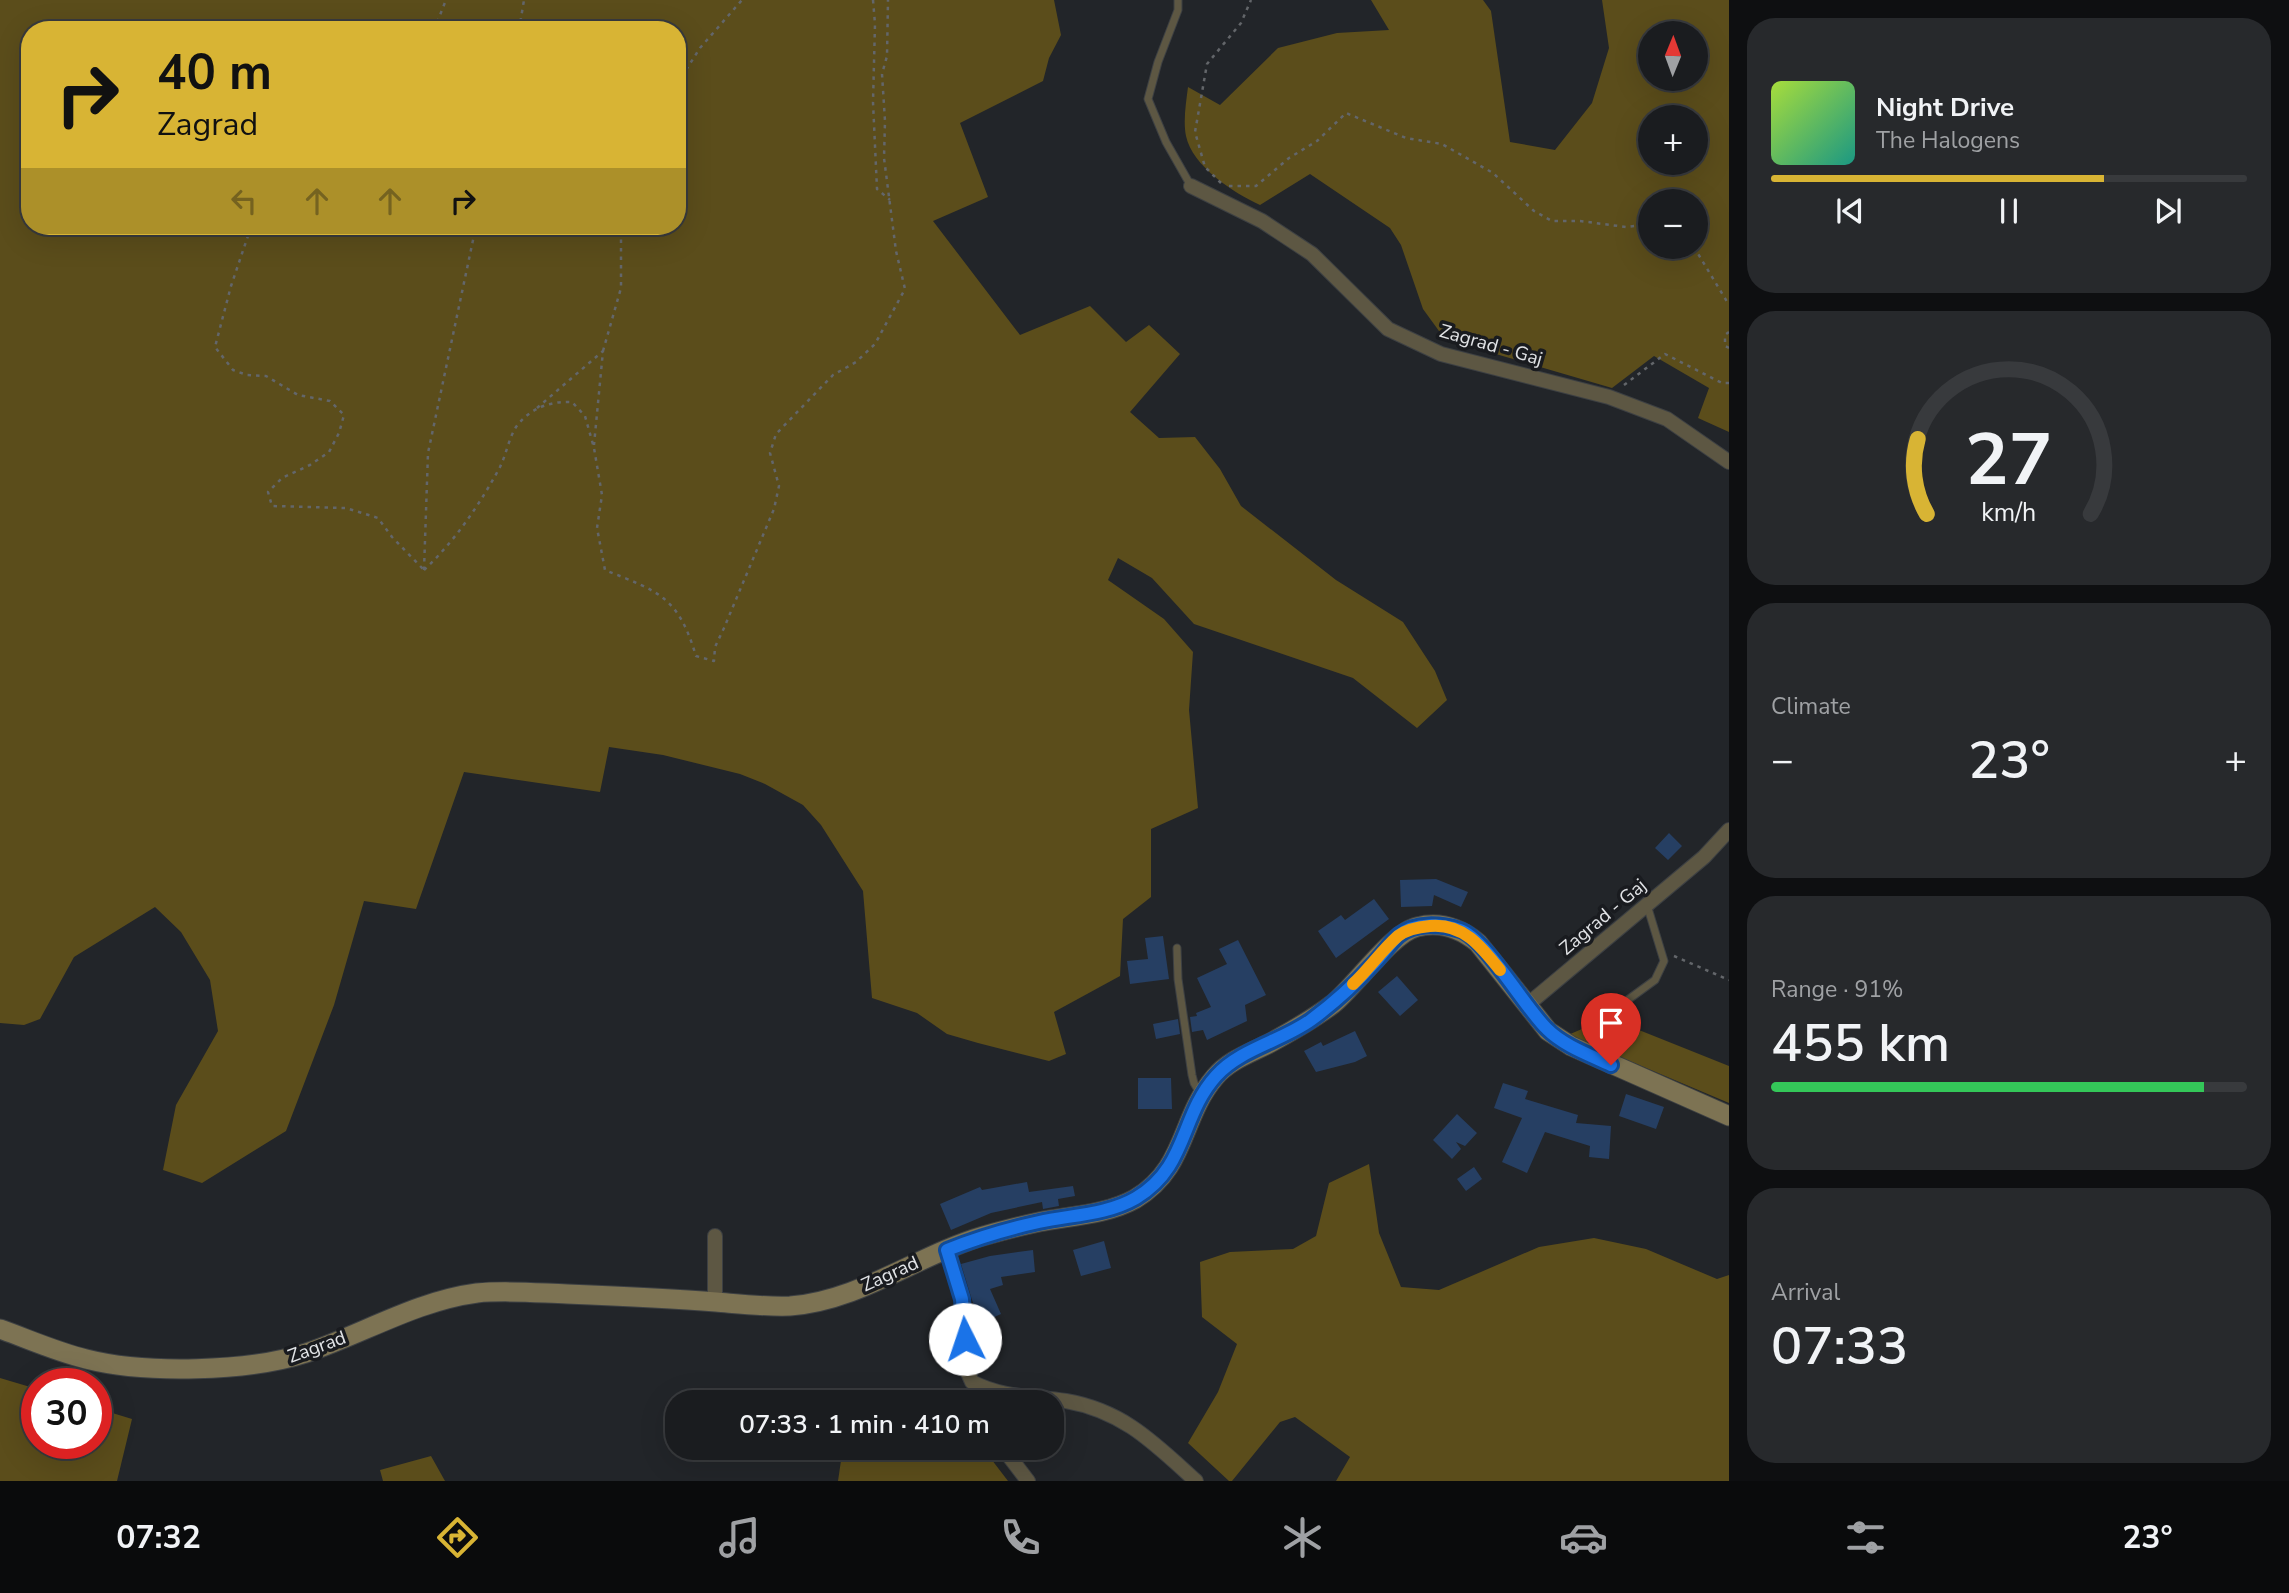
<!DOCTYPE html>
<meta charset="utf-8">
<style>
body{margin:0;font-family:"Nunito Sans",sans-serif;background:#27292c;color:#f1f3f6;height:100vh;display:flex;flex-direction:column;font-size:26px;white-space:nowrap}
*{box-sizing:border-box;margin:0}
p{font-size:23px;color:#9fa1a4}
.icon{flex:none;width:38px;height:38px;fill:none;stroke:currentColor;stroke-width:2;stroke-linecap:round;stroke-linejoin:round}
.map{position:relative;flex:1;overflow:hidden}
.details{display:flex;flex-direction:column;gap:18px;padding:18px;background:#0e0f11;width:560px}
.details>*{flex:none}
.hud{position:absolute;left:21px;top:21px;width:665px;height:214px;border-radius:28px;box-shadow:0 7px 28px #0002,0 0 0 2px #383a3d;background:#d8b434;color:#111;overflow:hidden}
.needle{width:46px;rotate:1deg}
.controls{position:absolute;left:1638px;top:21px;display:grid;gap:14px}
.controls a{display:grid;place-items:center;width:70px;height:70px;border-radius:50%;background:#1a1c1f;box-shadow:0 7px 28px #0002,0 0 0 2px #383a3d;font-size:35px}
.speed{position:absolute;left:21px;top:1368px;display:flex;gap:14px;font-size:35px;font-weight:700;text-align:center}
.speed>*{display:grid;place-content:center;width:91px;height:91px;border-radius:50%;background:#1a1c1f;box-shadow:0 7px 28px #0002,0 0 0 2px #383a3d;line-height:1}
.speed .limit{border:10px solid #d22;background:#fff;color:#111}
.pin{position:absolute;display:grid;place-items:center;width:60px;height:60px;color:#fff;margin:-72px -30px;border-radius:50% 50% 50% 0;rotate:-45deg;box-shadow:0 0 7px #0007}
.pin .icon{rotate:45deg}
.me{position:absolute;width:77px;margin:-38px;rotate:356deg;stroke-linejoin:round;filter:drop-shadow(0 0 5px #0008)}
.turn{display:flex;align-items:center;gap:24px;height:147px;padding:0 21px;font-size:32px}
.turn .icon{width:91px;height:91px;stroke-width:2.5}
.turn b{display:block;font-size:49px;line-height:60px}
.lanes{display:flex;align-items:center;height:66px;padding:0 21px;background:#0003;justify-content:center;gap:35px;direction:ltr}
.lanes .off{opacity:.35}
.big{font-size:52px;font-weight:600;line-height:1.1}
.details .tile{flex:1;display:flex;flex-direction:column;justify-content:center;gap:10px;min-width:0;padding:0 24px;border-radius:28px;background:#27292c}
.details .dial{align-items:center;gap:0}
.dial svg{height:182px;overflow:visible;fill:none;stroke:#383a3d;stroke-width:7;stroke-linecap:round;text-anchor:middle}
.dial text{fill:#f1f3f6;stroke:none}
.song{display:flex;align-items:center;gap:21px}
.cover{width:84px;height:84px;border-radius:10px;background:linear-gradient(135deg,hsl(80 70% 55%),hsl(170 70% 35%))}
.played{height:7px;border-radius:4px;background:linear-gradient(90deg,#d8b434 70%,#383a3d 70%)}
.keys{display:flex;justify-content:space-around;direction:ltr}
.heat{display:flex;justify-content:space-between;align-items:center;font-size:38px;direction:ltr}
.charge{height:10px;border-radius:5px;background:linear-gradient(90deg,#34c759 91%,#383a3d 0)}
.trip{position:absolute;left:665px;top:1390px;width:399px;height:70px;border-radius:28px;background:#1a1c1f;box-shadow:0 7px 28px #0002,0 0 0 2px #383a3d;font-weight:600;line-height:70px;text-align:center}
.tabs{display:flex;height:112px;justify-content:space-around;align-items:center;background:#0a0b0c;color:#9fa1a4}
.tabs .icon{width:49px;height:49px}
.tabs .current{color:#d8b434}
.tabs b{font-size:32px;color:#f1f3f6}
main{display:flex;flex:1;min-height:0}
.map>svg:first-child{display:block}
</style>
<main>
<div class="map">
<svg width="1729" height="1481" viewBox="0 0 1729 1481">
<rect width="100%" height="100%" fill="#222529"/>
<path fill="#5b4d1b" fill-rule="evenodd" d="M0 0H1054L1061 35 1049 58 1043 81 960 123 988 197 933 221 1020 335 1090 306 1126 342 1149 325 1180 354 1130 412 1159 438 1195 437 1220 469 1241 506 1336 580 1403 622 1435 671 1447 700 1417 728 1353 678 1194 624 1152 578 1118 558 1108 580 1164 619 1193 652 1189 710 1198 808 1151 829V897L1123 919 1120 976 1054 1012 1066 1054 1049 1061 978 1043 947 1034 917 1013 872 998 863 891 821 825 803 805 765 784 740 774 663 755 609 747 600 792 464 772 416 909 364 901 334 1005 286 1131 202 1183 163 1170 176 1105 218 1031 210 980 181 932 155 907 74 957 40 1019 24 1025 0 1023ZM30 30H677V226H30Z
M1371 0H1483L1491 11 1510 142 1555 150 1592 103 1609 48 1602 0H1729V432L1698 418 1709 388 1654 356 1612 388 1482 350 1439 331 1423 309 1401 245 1390 228 1310 174 1260 205C1234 193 1192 166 1186 136 1183 121 1186 103 1188 87L1220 105 1278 48 1337 33 1389 30ZM1696 33V79H1650V33ZM1696 117V163H1650V117ZM1696 201V247H1650V201Z
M1612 1016 1619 1022 1729 1066V1103L1568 1035Z
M1369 1164 1379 1233 1401 1287 1439 1290 1539 1247 1594 1238 1646 1249 1717 1279 1729 1275V1481H1336L1350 1457 1295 1417 1280 1422 1232 1481H1229L1188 1443 1218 1392 1237 1344 1202 1317 1200 1262 1230 1252 1293 1249 1316 1236 1329 1183Z
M0 1378 37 1389V1444H96V1408L132 1419 117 1481H0Z
M843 1447H982L1008 1481H838Z
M431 1456 445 1481H383L380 1470Z"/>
<path fill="#263f63" d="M1669 833 1682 846 1668 860 1655 848Z
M1400 880 1436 879 1468 892 1461 907 1434 895 1432 906 1401 907Z
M1374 899 1389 919 1336 958 1318 931 1341 915 1345 920Z
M1163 936 1169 979 1130 984 1127 961 1148 959 1145 938Z
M1238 940 1266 995 1245 1005 1247 1021 1207 1040 1203 1030 1192 1032 1190 1017 1197 1016 1196 1013 1211 1007 1197 978 1227 964 1219 949Z
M1397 976 1418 1000 1400 1016 1378 992Z
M1178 1019 1180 1034 1156 1039 1153 1024Z
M1355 1031 1367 1056 1355 1062 1316 1072 1304 1051 1321 1042 1323 1046Z
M1138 1078H1171L1172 1109H1138Z
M1503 1083 1528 1091 1525 1099 1578 1115 1576 1123 1611 1126 1609 1159 1589 1157 1590 1146 1545 1132 1527 1173 1502 1162 1522 1118 1494 1108Z
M1626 1094 1664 1107 1656 1129 1619 1116Z
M1457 1114 1477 1133 1465 1146 1456 1142 1461 1149 1452 1159 1433 1140Z
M1474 1167 1482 1179 1466 1191 1457 1179Z
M1027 1182 1029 1192 1073 1186 1075 1196 1058 1199 1059 1206 1043 1209 1042 1202 991 1213 951 1230 940 1204 980 1187 982 1190Z
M1104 1241 1111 1268 1081 1276 1073 1250Z
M1033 1250 1035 1272 1001 1277 1003 1285 990 1289 1001 1314 981 1323 972 1300 961 1264 990 1256Z"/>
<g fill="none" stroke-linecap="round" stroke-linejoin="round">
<defs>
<path id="service" d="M1178 0V10L1158 62 1148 99 1166 142 1191 186
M1177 948 1178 979 1192 1075 1194 1083 1201 1095
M1618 1007 1655 980 1664 961 1647 905"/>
<path id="minor" d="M1191 186 1262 221 1312 254 1388 329 1441 354 1609 397 1667 419 1729 462
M1526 1006 1704 857 1729 830
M715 1236V1302
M947 1250 962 1299 965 1366 972 1382C1002 1398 1033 1396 1066 1401 1124 1411 1155 1444 1196 1481
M1002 1447 1028 1481"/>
<path id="secondary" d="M0 1329C28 1339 57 1352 86 1359 145 1374 248 1372 306 1353 363 1334 416 1301 477 1293 507 1290 538 1293 567 1294 617 1296 666 1298 716 1302 740 1304 765 1307 790 1306 859 1301 918 1255 983 1236 1001 1231 1020 1226 1039 1222 1070 1216 1106 1215 1135 1199 1187 1168 1180 1118 1215 1077 1229 1060 1251 1053 1270 1043 1292 1031 1313 1019 1333 1004 1356 985 1392 933 1417 927 1440 921 1461 929 1478 943L1548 1031 1571 1046 1729 1116"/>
</defs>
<use href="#service" stroke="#3d4043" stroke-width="9"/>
<use href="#minor" stroke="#3d4043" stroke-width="16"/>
<use href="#secondary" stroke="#3d4043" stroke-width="21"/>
<path stroke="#63666a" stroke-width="2.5" stroke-dasharray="3.5 5" stroke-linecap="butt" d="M873 0 875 24 873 102 877 189 890 200
M434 30 446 0
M519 30 524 0
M677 84 700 48 742 0
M1221 183 1205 167 1195 132 1207 64 1241 23 1251 0
M1229 186H1256L1289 158 1317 141 1346 113 1406 138 1442 144 1493 173 1534 211 1552 221H1580L1626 227 1650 224
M285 226 251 227 231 286 215 347 233 370 247 375 266 376 298 395 330 401 344 415 339 433 329 452 310 465 282 478 268 492 272 506 346 508 378 518 392 537 424 570
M1694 247 1729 305
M1729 332 1725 335V346L1729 348
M603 351 621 288V226
M1624 385 1665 354 1722 383H1729
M537 408 603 351 594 445
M424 570C455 541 480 504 500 467 506 455 509 438 516 427 530 408 550 401 572 402L585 416 594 448 602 495 597 528 605 570C659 592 678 596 696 656L714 661 715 647 724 628 774 509 779 486 770 453 776 434 833 375 856 362 875 344 905 289 896 251 884 158 885 121 882 74 887 56 888 0
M424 570 428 453 476 226
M1674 956 1729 980"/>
<use href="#service" stroke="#5d5743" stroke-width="7"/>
<use href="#minor" stroke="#5d5743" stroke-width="14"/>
<use href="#secondary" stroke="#7d7353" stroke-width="19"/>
</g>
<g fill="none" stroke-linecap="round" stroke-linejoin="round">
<defs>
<path id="route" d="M965 1339 962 1299 947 1250C977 1238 1007 1229 1039 1222 1070 1215 1107 1215 1136 1198 1188 1167 1180 1116 1216 1076 1240 1049 1282 1041 1311 1020 1334 1003 1355 984 1374 963 1382 955 1390 943 1399 935 1416 922 1441 924 1460 930 1485 938 1525 1008 1547 1029 1564 1046 1590 1055 1611 1065"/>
</defs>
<use href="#route" stroke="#114b97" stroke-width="18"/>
<use href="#route" stroke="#1a73e8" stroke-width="12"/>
<path stroke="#f59e0b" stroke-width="12" d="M1353 984C1368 970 1383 949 1398 936 1407 929 1419 927 1430 926 1463 923 1481 946 1500 970"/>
</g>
<g text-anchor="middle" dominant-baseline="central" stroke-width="7" stroke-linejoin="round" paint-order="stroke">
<g font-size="19" fill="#e1e3e6" stroke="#191b1f">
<text transform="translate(1491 345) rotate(16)">Zagrad - Gaj</text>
<text transform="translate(1603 917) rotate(-40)">Zagrad - Gaj</text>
<text transform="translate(890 1274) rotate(-24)">Zagrad</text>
<text transform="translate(317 1347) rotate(-20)">Zagrad</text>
</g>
</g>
</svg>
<div class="controls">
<a><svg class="needle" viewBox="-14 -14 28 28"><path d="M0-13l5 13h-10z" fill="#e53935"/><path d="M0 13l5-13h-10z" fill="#9fa1a4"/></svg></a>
<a>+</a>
<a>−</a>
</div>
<div class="speed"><div class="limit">30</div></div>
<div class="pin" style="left:1611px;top:1065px;background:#d93025"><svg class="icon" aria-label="arrive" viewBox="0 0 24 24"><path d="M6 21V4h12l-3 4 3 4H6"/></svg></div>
<svg class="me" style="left:965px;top:1339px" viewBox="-20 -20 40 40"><circle r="19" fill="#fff"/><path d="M0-13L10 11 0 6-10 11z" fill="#1a73e8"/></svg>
<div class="trip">07:33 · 1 min · 410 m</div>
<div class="hud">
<div class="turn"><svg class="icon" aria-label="right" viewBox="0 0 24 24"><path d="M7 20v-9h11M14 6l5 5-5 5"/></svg><div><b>40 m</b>Zagrad</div></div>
<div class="lanes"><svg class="icon off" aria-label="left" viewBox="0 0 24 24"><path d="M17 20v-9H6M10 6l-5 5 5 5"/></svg><svg class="icon off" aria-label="ahead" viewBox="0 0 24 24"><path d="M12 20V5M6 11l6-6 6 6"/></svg><svg class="icon off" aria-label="ahead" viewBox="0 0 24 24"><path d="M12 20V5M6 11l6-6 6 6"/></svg><svg class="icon" aria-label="right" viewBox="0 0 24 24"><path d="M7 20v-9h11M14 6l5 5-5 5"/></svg></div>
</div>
</div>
<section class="details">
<div class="tile">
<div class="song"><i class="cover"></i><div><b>Night Drive</b><p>The Halogens</p></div></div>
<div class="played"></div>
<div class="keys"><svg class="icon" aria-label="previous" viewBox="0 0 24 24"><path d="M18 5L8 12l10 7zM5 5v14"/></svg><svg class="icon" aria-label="pause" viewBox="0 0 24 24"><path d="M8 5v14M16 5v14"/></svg><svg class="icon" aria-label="next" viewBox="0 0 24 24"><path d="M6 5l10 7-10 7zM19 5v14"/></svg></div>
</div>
<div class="tile dial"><svg viewBox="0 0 100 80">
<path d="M14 69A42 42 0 1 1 86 69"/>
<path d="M14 69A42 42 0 0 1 10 36" stroke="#d8b434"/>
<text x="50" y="56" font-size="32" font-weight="700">27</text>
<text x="50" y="72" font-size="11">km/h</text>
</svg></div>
<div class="tile"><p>Climate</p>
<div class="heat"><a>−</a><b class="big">23°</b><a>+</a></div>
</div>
<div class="tile"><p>Range · 91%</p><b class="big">455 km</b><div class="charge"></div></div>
<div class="tile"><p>Arrival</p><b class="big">07:33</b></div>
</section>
</main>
<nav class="tabs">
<b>07:32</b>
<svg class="icon current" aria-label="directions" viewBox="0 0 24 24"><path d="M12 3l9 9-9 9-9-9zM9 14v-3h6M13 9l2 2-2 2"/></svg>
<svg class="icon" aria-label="music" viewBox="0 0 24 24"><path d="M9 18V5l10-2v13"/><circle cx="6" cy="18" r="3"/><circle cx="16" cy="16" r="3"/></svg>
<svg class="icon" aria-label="phone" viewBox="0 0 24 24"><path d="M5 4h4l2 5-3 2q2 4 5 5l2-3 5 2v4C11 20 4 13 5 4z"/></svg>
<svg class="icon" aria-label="climate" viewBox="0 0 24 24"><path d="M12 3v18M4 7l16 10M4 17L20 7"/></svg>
<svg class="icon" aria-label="car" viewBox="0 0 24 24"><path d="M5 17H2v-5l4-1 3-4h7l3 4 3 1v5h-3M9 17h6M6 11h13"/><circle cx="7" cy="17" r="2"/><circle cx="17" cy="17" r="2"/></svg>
<svg class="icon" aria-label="filters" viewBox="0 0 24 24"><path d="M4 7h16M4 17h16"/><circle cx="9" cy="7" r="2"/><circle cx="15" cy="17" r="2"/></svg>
<b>23°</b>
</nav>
